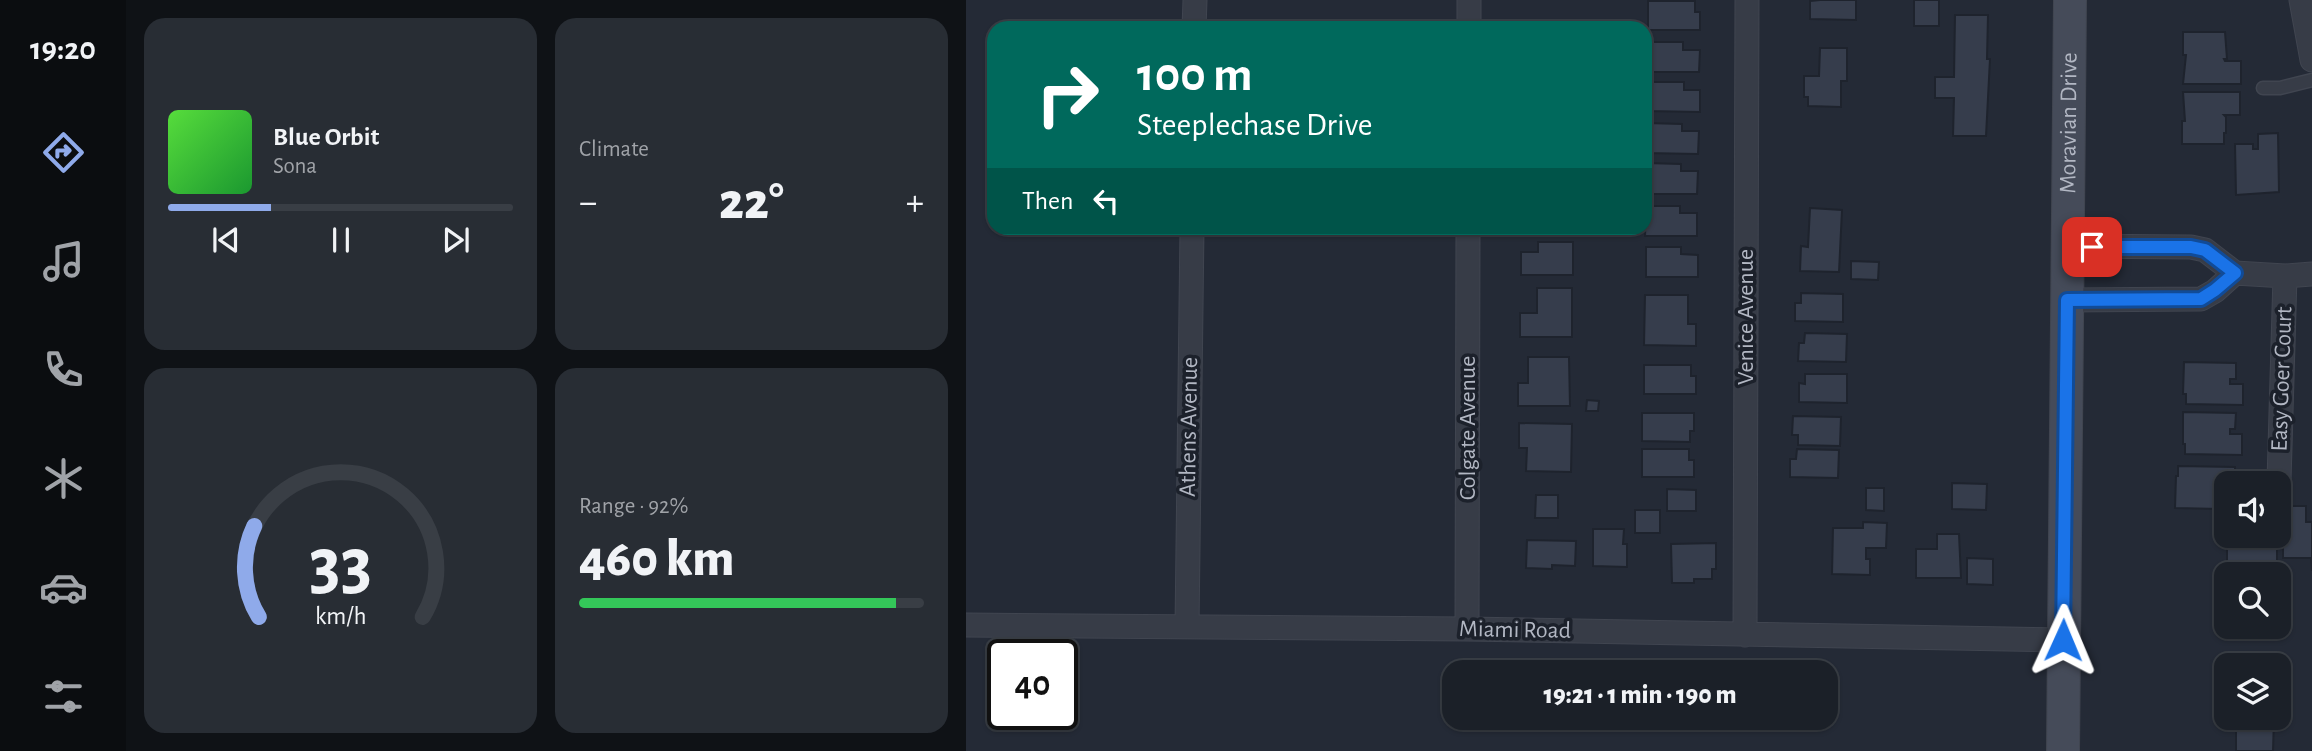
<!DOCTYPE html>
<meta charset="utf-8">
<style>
body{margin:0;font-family:"Alegreya Sans",sans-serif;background:#282d34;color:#f1f3f6;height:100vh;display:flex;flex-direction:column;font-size:26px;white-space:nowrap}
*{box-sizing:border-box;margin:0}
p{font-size:23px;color:#a0a3a8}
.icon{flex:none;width:38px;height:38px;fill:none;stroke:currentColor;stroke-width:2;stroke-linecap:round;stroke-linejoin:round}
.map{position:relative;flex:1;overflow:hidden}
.side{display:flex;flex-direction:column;gap:18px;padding:18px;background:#0f1216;width:840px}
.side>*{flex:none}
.hud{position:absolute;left:21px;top:21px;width:665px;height:214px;border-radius:21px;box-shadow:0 2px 5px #0004,0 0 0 2px #393e45;background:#00695c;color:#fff;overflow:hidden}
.controls{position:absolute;left:1248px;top:471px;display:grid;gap:14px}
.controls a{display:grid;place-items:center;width:77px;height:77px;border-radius:14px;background:#1b2028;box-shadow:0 2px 5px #0004,0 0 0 2px #393e45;font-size:35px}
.speed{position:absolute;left:21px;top:639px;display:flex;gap:14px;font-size:35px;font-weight:700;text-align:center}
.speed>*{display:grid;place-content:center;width:91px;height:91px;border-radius:50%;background:#1b2028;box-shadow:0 2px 5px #0004,0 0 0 2px #393e45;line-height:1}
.speed .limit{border:4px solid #111;border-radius:10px;background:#fff;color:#111}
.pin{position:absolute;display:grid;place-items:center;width:60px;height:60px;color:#fff;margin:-30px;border-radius:14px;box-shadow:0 4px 10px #0006}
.me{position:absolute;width:77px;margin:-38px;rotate:1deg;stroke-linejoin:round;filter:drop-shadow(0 0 5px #0008)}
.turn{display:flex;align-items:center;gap:24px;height:147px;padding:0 35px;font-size:32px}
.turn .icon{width:91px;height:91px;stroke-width:2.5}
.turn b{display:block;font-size:49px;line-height:60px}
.then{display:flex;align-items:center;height:66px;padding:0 35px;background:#0003;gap:14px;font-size:26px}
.big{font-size:52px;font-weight:800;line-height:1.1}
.side .widget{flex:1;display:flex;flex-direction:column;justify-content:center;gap:10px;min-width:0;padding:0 24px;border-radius:21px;background:#282d34}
.side .dial{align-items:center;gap:0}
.dial svg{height:182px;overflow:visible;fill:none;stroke:#393e45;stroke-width:7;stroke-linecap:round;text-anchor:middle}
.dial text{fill:#f1f3f6;stroke:none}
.song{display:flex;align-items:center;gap:21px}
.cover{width:84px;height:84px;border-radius:10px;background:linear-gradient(135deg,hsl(110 70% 55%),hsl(130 70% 35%))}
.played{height:7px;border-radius:4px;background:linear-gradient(90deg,#8faaea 30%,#393e45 30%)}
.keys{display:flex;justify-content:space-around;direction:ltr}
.heat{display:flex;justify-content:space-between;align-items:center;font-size:38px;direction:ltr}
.charge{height:10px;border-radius:5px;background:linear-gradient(90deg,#34c759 92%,#393e45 0)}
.side .tiles{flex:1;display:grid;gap:18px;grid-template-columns:repeat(2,1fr)}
.trip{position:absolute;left:476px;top:660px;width:396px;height:70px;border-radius:21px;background:#1b2028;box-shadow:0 2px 5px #0004,0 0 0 2px #393e45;font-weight:800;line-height:70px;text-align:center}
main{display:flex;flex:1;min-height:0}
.dock{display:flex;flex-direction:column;width:126px;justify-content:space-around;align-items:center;background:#0b0d10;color:#a0a3a8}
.dock .icon{width:49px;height:49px}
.dock .active{color:#8faaea}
.dock b{font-size:32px;color:#f1f3f6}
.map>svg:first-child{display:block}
</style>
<main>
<nav class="dock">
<b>19:20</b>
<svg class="icon active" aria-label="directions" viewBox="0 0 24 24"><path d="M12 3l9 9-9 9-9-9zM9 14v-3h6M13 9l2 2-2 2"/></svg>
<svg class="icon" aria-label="music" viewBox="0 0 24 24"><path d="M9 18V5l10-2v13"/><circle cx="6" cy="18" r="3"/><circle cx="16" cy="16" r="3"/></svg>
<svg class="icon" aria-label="phone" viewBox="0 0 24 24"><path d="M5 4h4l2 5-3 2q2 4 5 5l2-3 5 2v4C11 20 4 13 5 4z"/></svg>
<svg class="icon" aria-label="climate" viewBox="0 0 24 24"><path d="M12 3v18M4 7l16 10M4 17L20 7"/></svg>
<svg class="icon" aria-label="car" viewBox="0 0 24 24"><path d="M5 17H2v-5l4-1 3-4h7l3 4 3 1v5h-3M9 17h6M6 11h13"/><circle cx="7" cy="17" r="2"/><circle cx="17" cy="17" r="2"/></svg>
<svg class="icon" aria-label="filters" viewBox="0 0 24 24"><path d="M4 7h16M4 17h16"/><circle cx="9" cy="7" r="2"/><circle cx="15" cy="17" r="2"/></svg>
</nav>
<section class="side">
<div class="tiles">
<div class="widget">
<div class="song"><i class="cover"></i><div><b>Blue Orbit</b><p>Sona</p></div></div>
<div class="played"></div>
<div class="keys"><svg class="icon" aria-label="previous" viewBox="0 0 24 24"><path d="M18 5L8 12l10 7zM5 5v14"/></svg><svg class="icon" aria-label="pause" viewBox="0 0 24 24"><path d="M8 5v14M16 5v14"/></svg><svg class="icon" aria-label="next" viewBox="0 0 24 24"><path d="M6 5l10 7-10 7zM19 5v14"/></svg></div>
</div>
<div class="widget"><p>Climate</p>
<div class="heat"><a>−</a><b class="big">22°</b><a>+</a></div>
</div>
<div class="widget dial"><svg viewBox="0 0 100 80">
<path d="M14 69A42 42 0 1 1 86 69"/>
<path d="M14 69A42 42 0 0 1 12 29" stroke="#8faaea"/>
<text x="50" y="56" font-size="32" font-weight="700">33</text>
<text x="50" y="72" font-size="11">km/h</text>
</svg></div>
<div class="widget"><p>Range · 92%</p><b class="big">460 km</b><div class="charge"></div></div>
</div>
</section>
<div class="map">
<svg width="1346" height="751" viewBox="0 0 1346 751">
<rect width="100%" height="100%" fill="#242a36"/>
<path fill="#363d4c" stroke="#1e232d" stroke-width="2" d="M854 0H890V20L844 19V1Z
M948 0H973V26H948Z
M682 1H729V12H734V30H682Z
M989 15H1022L1021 59H1024L1020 136H987L988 98H969V77H988Z
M1217 32H1259L1261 59H1258L1259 61H1275V84H1217L1220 55H1217Z
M680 42H717V50H734L733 72H680Z
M854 48H881V81H875V107L842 106V97H838V76H853Z
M681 82H718V90H734V112L681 111Z
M1217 92H1274V115H1258L1260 117V133H1258V144H1216V121H1219Z
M680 123 716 124V131H733L732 154 679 153Z
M1312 133 1313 192 1270 195 1269 144H1287V149H1292V134Z
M680 163 715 164V171H732L731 194H680Z
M680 206H714V213H731V236H679Z
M844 208 876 210 873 272 834 271 835 246 842 247Z
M554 228H606V235H554Z
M572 242H607V275H555V252H572Z
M680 247H715V254L732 255V277H680Z
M885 261 913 262 912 280 885 279Z
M571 288H606V337H554V313H571Z
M835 293 877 294V322L829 321V303H835Z
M679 295H722V324H730V346L678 345Z
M839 333 881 334 880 362 832 361 833 343H838Z
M562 357H603L604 406H552V383H562Z
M1218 362 1270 363V379H1264V384H1277V405L1220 404V394H1217Z
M678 365H725V376H730V394H678Z
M839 374H881V403L833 402V383L839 384Z
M621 400 633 401 632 411H620Z
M1217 412 1270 413 1269 429H1264V434H1276V455L1219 454V444H1217Z
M676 413H728V431H724V442L676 441Z
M827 416 875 417 874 446 832 445V435H826Z
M553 423 606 424 605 472 560 471 561 448H553Z
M676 449H723V460H728V477H676Z
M831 449 873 450 872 478 824 477V459H830Z
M1212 466 1269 467V483H1260V487H1255L1254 509 1209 508 1210 476H1212Z
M986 483 1021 484 1020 510 986 509Z
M900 488H918V511L900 510Z
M701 489 730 490V511H701Z
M570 495H592V518H569Z
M1317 506H1340V522H1346V571L1345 558H1317Z
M669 510H694V533H669Z
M897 522 921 523 920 548H900V559H904V575L866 574 867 528H897Z
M627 529H658L657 544H661V567L627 566Z
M971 534H993L995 578H950V549H971Z
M1261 536H1311V568H1289V562H1261Z
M561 540 610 541 609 566 586 565V569L560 568Z
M750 543V569H746V579H728V583H706L705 544Z
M1001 558 1027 559V585L1001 584Z
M1270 718H1308L1307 751H1270Z"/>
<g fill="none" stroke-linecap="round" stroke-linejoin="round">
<defs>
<path id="lane" d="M1297 88H1314L1346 80"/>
<path id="street" d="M1335 0 1346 60
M228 28 229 0
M503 28V0
M1269 273 1319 276 1346 274
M1101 300 1235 299 1249 291 1269 273 1239 250 1225 247 1101 246
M1313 481 1319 276
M0 625 501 629 1097 640
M221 627 226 228
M501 629 502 228
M779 635 781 0"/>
<g id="secondary">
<path id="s1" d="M1097 751 1104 0"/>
</g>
</defs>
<use href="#lane" stroke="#404550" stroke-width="15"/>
<use href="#street" stroke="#404550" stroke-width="25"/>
<use href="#secondary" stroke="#404550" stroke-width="34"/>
<use href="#lane" stroke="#373c47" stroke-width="12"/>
<use href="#street" stroke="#373c47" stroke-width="23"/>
<use href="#secondary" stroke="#454b59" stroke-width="32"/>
</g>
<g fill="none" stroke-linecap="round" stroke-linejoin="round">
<defs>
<path id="route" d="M1097 640 1101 300 1235 299 1249 290 1269 273 1239 250 1225 247H1126"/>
</defs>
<use href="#route" stroke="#114b97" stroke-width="18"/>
<use href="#route" stroke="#1a73e8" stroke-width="12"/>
</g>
<g text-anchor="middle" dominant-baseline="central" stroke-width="7" stroke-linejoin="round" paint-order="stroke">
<g font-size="24" fill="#b2b7c3" stroke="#1c212b">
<text stroke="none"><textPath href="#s1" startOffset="628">Moravian Drive</textPath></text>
<text transform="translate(780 317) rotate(-90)">Venice Avenue</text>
<text transform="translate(1316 379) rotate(-88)">Easy Goer Court</text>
<text transform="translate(223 427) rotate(-89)">Athens Avenue</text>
<text transform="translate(502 428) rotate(-90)">Colgate Avenue</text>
<text transform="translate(549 630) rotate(1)">Miami Road</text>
</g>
</g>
</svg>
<div class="controls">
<a><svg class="icon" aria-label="sound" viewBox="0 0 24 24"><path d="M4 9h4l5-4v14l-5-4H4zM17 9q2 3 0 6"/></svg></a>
<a><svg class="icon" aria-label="search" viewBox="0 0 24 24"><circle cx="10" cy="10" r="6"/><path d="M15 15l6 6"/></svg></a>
<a><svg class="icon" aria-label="layers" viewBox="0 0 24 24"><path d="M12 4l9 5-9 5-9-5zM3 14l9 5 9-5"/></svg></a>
</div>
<div class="speed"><div class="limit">40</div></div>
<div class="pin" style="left:1126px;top:247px;background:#d93025"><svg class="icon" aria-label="arrive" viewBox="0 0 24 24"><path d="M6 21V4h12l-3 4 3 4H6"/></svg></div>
<svg class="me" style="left:1097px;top:640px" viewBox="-20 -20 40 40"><path d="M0-17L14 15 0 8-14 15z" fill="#1a73e8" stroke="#fff" stroke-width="4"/></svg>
<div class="trip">19:21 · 1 min · 190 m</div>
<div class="hud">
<div class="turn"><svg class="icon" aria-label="right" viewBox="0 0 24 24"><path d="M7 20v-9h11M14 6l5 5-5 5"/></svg><div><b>100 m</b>Steeplechase Drive</div></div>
<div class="then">Then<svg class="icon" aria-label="left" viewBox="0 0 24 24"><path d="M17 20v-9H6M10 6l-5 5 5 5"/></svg></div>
</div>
</div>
</main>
